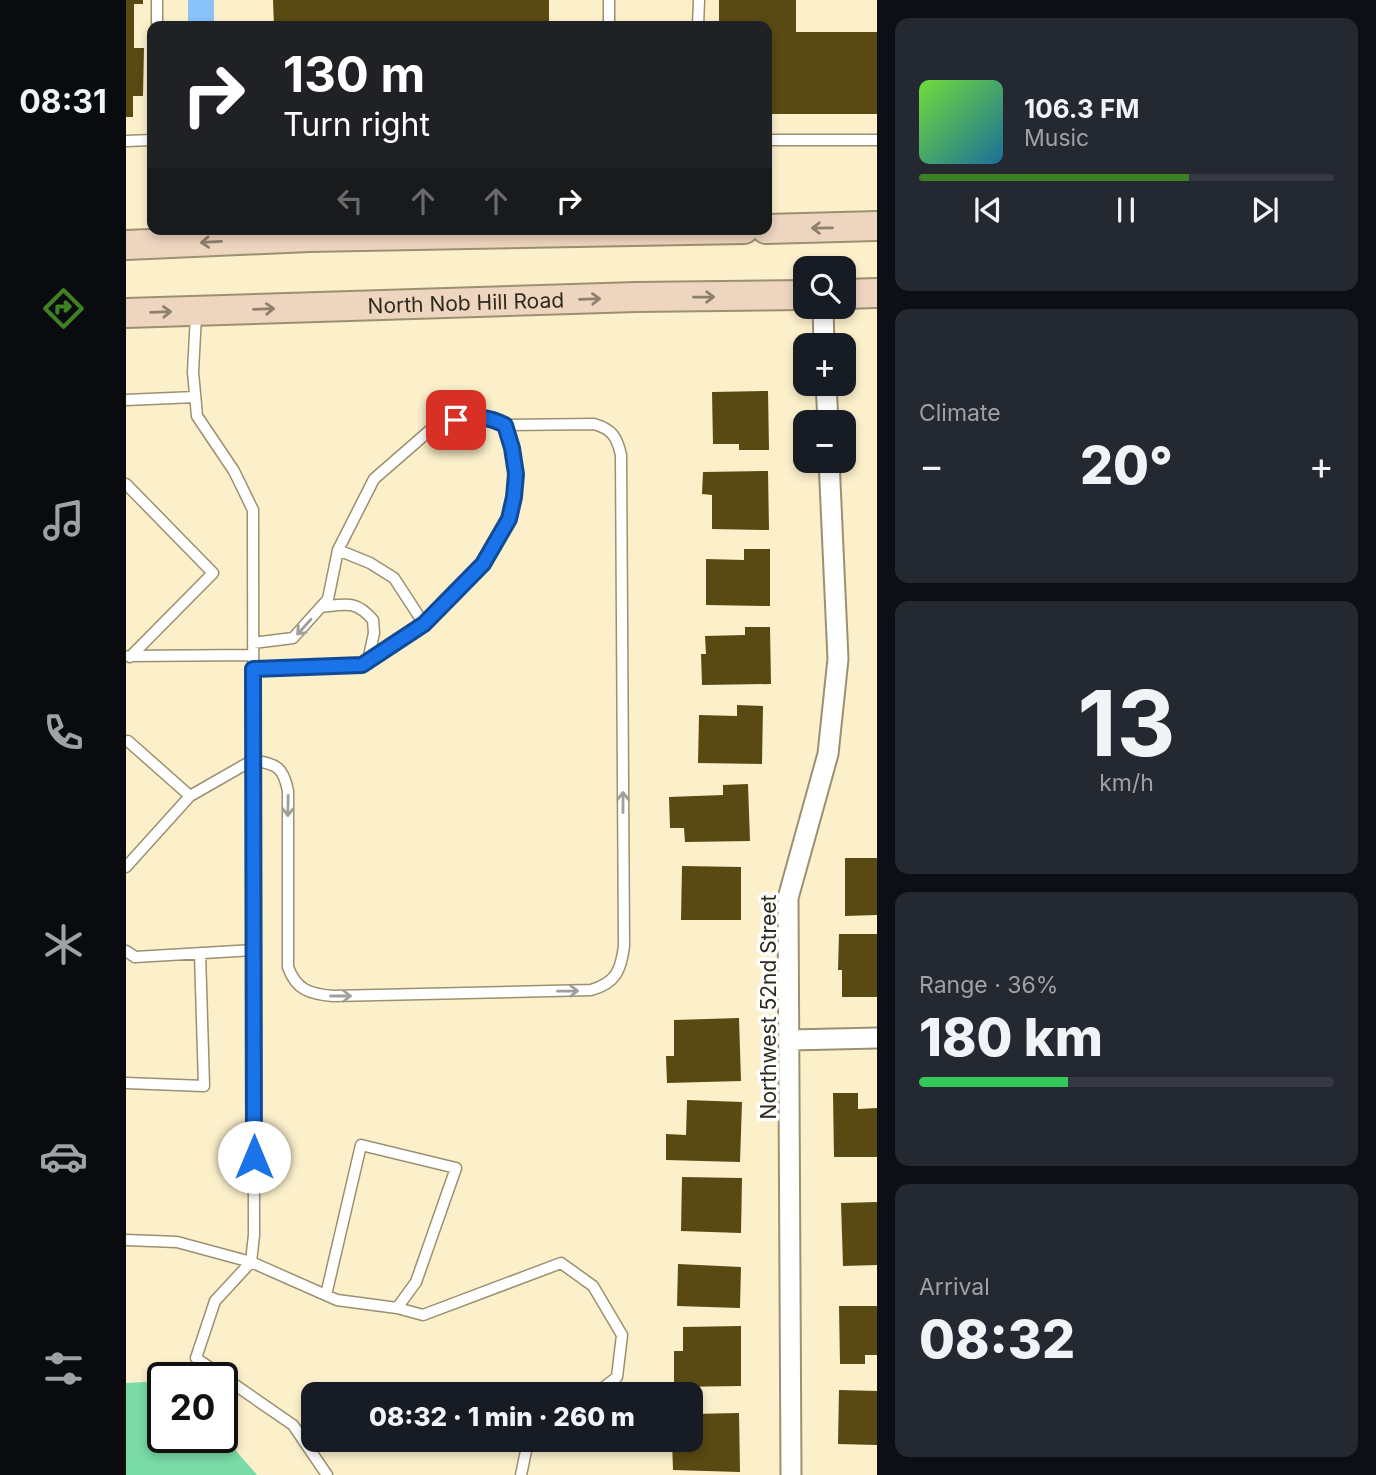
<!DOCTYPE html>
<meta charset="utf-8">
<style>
body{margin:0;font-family:Inter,sans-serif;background:#242831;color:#f1f3f6;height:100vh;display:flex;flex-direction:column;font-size:26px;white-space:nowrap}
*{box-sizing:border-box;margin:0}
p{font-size:23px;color:#9ea1a6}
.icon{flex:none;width:38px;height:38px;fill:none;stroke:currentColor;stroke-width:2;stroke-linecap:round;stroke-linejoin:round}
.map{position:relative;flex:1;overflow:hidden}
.drawer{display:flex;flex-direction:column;gap:18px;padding:18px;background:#0d0f14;width:499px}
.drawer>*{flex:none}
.top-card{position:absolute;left:21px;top:21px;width:625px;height:214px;border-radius:14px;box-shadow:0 4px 10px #0003;background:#202124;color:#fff;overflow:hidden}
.controls{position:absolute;left:667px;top:256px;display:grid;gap:14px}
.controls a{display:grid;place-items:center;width:63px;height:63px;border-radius:14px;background:#171b24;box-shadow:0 4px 10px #0003;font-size:35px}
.speed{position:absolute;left:21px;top:1362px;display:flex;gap:14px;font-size:35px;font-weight:700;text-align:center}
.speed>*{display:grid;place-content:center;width:91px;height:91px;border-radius:50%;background:#171b24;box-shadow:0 4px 10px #0003;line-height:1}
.speed .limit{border:4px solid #111;border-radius:10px;background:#fff;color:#111}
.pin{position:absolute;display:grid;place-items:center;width:60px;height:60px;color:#fff;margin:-30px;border-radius:14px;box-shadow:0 4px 10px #0006}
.me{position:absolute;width:77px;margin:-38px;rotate:0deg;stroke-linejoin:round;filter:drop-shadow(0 0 5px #0008)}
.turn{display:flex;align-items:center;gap:24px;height:147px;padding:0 21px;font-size:32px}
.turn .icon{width:91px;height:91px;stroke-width:2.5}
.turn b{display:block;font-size:49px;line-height:60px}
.lanes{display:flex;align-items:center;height:66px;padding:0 21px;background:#0003;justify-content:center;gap:35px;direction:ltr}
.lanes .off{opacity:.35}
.big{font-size:52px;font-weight:800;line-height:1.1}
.drawer .tile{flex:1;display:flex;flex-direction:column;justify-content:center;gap:10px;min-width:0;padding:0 24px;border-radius:14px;background:#242831}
.drawer .dial{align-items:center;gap:0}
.dial b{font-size:91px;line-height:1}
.song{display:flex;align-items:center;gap:21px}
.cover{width:84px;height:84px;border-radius:10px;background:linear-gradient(135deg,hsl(100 70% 55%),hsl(200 70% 35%))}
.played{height:7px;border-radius:4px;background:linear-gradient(90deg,#3e8124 65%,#363941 65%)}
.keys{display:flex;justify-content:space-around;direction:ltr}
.heat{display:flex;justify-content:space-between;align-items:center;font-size:38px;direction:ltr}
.charge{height:10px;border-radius:5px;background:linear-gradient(90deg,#34c759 36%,#363941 0)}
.trip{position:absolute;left:175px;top:1382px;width:402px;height:70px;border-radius:14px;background:#171b24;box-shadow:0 4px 10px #0003;font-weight:800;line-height:70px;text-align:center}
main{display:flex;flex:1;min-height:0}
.tab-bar{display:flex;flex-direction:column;width:126px;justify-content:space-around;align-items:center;background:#090b0e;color:#9ea1a6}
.tab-bar .icon{width:49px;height:49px}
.tab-bar .selected{color:#3e8124}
.tab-bar b{font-size:32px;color:#f1f3f6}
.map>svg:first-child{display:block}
</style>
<main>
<nav class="tab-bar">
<b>08:31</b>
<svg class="icon selected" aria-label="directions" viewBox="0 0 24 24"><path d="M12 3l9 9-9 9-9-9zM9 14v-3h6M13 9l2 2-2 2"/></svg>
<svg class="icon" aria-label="music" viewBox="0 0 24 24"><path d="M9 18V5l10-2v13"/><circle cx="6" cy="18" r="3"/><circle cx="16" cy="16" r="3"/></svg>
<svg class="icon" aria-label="phone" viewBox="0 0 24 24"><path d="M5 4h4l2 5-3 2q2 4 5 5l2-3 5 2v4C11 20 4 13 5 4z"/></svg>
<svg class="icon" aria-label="climate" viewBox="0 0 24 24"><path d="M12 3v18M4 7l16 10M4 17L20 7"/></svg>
<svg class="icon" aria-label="car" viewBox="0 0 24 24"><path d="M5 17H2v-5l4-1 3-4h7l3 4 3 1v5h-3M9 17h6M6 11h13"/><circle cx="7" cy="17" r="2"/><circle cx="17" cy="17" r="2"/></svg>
<svg class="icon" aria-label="filters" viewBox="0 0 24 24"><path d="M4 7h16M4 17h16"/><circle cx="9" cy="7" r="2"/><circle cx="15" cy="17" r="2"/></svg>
</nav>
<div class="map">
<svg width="752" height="1475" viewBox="0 0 752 1475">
<rect width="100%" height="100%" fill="#fcf0cb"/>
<path fill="#79dba7" d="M37 1381V1437H96V1435L131 1475H0V1383Z"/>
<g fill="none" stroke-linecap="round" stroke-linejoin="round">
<path stroke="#89c3f9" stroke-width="26" d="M75 26V0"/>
</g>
<path fill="#594913" d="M0 0H17V4H8V48H18L17 96H7V117H0Z
M147 0H423V26H148Z
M593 0H670V32H752V114H640V26H593Z
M642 391 643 450H613V444H587L586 392Z
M642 471 643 530 586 529V495L576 494 577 472Z
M618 549H644V606L580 605V559L618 560Z
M619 627H644L645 684 576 685 575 654H580L579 636 619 635Z
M611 705 637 706 636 764 572 763 573 715 611 716Z
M622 784 624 841 559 842 558 828H544L543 797 597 795V785Z
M719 858H752V915L719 916Z
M556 866 615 867V920H555Z
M713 934H752V997H716V970H712Z
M613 1018 615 1081 541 1083 540 1056H548V1020Z
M707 1093H732V1109L752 1108V1157H708Z
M561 1100 616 1102 614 1162 540 1160V1134L560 1135Z
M556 1177 616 1178 615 1233 555 1231Z
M752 1202V1265L717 1266 715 1203Z
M552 1264 615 1267 614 1308 551 1306Z
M713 1306H752V1355H739V1364H714Z
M615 1326V1386L548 1387V1351H557V1327Z
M713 1390 752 1391V1445L712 1444Z
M613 1413 614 1472 547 1470 546 1440H565V1414Z"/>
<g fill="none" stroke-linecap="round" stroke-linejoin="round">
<defs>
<path id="service" d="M31 0V26
M483 0V26
M572 26 573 0
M640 140H752
M0 141 26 140
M70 315 67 372 71 416 108 471 127 510 128 1235 125 1262 211 1300 271 1308 290 1282 330 1168 235 1145 200 1295
M0 400 69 397
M0 484 87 573 4 657
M212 550 244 563 268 578 298 624
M195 607C220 604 230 600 247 620L248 633 242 661
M127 643 167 638 202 599 212 550 248 479 310 425 351 415 366 418 379 425 386 448 390 474 389 497 383 519 357 564 298 624 236 665 127 669
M3 656 127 655
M2 741 64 796 127 760C151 765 157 766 162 791V967C170 990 184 994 207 996L465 990C490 983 495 970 498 946L495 455C491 437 486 429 468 424L379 425
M0 867 64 796
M0 951 9 957 128 950
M0 1083 78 1086 74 953
M0 1240 51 1242 125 1262 89 1301 70 1358 167 1425 201 1475
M271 1308 297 1315 435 1263 467 1286 496 1335 491 1377 468 1395
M395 1475 401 1446 409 1440"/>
<path id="minor" d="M697 306 698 345
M700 383 702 422
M664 1040 752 1038
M665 1475 662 898 702 754 712 659 703 460"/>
<g id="secondary">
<path d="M640 229 752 226"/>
<path d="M0 245 183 237 618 229"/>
<path d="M718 294 752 293"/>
<path id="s1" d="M0 313 510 297 679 295"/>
</g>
</defs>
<use href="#service" stroke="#9b906f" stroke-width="13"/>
<use href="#minor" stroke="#9b906f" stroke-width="23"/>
<use href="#secondary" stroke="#9b906f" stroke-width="32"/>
<use href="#service" stroke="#fff" stroke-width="10"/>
<use href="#minor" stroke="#fff" stroke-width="19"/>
<use href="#secondary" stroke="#eed5bf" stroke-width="28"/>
</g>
<defs><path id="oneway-shaft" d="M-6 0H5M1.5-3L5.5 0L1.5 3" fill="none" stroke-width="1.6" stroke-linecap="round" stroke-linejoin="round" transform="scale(1.75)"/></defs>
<g stroke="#8e806e">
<use href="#oneway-shaft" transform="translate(696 228) rotate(179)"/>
<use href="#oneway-shaft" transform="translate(85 242) rotate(177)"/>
<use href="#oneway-shaft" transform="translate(578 297) rotate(-1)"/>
<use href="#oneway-shaft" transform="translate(464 299) rotate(-2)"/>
<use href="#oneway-shaft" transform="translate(138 309) rotate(-2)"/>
<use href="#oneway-shaft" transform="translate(35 312) rotate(-2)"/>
</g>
<g stroke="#a19f99">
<use href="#oneway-shaft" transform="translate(178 627) rotate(132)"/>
<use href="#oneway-shaft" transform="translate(497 802) rotate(-90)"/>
<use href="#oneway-shaft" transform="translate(162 806) rotate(91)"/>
<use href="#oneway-shaft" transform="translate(442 991) rotate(-1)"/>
<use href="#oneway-shaft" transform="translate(215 996)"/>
</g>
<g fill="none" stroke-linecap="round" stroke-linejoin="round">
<defs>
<path id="route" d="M128 1157 127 669 236 665 298 624 357 564 383 519 388 497 390 474 386 448 379 425C361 416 350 416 330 420"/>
</defs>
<use href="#route" stroke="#114b97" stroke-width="18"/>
<use href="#route" stroke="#1a73e8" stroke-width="12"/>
</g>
<g text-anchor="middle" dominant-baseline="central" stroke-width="7" stroke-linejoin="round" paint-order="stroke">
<g font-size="21" fill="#2e2a1c" stroke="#fdfdfd">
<text stroke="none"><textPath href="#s1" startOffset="340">North Nob Hill Road</textPath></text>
<text transform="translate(642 1007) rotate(-90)">Northwest 52nd Street</text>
</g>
</g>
</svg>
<div class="controls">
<a><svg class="icon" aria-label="search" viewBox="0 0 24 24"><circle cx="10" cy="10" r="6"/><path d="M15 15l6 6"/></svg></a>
<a>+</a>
<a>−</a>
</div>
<div class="speed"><div class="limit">20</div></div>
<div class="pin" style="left:330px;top:420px;background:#d93025"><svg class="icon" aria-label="arrive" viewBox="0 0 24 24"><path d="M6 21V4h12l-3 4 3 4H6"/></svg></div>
<svg class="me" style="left:128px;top:1157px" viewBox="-20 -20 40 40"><circle r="19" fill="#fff"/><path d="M0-13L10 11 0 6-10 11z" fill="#1a73e8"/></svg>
<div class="trip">08:32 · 1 min · 260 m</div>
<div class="top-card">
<div class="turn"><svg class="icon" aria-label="right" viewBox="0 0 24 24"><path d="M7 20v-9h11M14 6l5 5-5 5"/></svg><div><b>130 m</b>Turn right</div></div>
<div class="lanes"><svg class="icon off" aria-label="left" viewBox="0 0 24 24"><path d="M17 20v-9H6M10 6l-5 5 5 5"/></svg><svg class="icon off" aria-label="ahead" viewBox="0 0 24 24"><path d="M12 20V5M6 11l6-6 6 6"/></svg><svg class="icon off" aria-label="ahead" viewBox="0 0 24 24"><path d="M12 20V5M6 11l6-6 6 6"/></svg><svg class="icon" aria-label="right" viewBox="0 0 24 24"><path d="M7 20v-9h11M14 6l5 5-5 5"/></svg></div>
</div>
</div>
<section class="drawer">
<div class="tile">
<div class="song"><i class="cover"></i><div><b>106.3 FM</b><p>Music</p></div></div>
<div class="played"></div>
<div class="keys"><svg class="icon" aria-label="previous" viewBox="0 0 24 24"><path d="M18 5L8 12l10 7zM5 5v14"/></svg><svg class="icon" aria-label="pause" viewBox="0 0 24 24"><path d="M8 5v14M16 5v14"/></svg><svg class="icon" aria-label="next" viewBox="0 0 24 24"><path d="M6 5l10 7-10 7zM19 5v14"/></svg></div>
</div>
<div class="tile"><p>Climate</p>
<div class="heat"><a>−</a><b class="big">20°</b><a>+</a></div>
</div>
<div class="tile dial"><b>13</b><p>km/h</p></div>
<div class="tile"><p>Range · 36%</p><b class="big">180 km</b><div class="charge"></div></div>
<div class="tile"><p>Arrival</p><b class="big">08:32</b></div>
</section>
</main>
